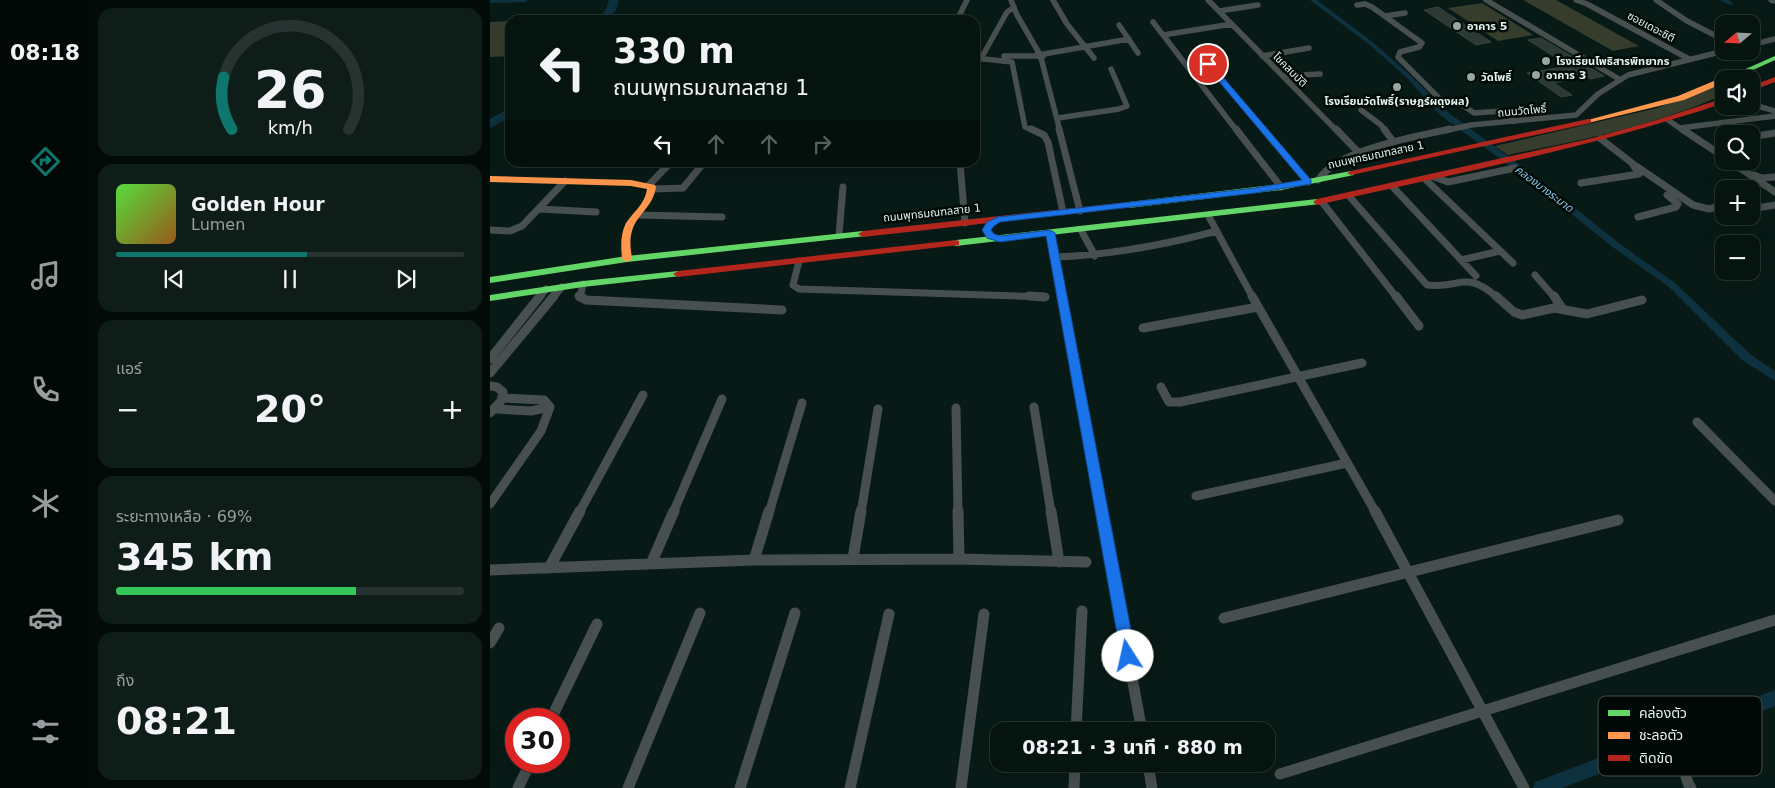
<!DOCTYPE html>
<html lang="th">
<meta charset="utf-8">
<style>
body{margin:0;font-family:"DejaVu Sans","Noto Sans Thai",sans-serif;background:#0f1d19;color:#f1f3f6;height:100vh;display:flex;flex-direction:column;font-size:19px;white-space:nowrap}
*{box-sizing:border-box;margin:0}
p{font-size:16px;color:#989e9f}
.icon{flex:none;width:28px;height:28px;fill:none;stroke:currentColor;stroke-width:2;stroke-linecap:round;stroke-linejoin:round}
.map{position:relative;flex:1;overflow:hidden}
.drawer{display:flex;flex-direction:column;gap:8px;padding:8px;background:#030b09;width:400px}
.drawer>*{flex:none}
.guide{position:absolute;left:15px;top:15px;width:475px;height:152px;border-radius:15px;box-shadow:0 5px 20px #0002,0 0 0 1px #273330;background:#061410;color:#f1f3f6;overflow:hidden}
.needle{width:32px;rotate:251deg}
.controls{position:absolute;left:1225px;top:15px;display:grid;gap:10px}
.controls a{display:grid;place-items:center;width:45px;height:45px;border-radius:10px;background:#061410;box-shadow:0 5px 20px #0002,0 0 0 1px #273330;font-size:25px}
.speed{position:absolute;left:15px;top:708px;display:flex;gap:10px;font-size:25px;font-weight:700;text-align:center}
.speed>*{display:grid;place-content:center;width:65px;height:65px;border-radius:50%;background:#061410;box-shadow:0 5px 20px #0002,0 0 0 1px #273330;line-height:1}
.speed .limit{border:8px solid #d22;background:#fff;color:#111}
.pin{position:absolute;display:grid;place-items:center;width:42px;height:42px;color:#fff;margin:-21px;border:2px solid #fff;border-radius:50%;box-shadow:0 1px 5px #0007}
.me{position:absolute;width:55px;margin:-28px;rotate:350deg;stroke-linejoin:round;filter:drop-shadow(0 0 4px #0008)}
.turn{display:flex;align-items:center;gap:18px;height:105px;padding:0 25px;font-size:22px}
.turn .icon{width:65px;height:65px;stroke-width:2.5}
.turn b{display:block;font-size:35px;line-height:42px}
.lanes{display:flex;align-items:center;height:48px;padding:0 25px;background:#0003;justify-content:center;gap:25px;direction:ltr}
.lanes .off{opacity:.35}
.big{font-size:38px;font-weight:800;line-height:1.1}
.drawer .card{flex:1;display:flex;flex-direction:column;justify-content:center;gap:8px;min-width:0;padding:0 18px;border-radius:15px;background:#0f1d19}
.drawer .dial{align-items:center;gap:0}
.dial svg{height:130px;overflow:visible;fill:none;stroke:#273330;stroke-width:7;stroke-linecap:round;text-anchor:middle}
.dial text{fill:#f1f3f6;stroke:none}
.song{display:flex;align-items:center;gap:15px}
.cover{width:60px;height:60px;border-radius:8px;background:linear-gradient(135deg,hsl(110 70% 55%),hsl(30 70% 35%))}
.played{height:5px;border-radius:2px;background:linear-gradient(90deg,#0f766e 55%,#273330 55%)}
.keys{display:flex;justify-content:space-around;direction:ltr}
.heat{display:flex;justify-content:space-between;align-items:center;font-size:28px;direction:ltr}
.charge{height:8px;border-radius:4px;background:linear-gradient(90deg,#34c759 69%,#273330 0)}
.trip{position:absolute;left:500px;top:722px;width:285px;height:50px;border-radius:15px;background:#061410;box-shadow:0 5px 20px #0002,0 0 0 1px #273330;font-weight:800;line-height:50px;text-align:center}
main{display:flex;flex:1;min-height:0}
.tab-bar{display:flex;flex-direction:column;width:90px;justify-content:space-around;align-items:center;background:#020806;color:#989e9f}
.tab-bar .icon{width:35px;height:35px}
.tab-bar .active{color:#0f766e}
.tab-bar b{font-size:22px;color:#f1f3f6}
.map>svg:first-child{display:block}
</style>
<main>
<nav class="tab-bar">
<b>08:18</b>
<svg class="icon active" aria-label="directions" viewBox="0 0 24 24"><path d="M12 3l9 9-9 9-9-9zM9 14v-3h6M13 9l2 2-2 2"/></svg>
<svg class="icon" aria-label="music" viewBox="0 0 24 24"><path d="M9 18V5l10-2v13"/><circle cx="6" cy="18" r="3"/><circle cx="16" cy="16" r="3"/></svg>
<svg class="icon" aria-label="phone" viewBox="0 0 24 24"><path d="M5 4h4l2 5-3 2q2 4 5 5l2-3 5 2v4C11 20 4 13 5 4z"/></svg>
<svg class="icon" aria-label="climate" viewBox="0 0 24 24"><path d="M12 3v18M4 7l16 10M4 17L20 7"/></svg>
<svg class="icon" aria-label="car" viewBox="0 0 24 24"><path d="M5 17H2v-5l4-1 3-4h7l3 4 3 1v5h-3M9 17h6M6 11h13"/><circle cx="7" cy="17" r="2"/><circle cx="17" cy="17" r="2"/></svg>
<svg class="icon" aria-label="filters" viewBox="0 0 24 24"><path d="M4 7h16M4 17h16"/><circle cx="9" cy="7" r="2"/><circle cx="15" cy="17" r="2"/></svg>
</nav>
<section class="drawer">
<div class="card dial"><svg viewBox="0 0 100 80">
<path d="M14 69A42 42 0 1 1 86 69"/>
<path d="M14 69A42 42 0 0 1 9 37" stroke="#0f766e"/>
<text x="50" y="56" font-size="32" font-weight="700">26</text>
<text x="50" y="72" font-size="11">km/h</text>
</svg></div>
<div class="card">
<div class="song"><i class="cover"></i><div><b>Golden Hour</b><p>Lumen</p></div></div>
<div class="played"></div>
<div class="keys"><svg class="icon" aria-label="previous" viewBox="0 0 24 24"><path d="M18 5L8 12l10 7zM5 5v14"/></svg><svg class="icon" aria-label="pause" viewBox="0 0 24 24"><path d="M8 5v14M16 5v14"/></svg><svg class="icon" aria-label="next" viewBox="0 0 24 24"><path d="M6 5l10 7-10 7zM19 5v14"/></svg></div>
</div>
<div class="card"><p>แอร์</p>
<div class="heat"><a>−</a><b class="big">20°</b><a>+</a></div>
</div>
<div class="card"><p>ระยะทางเหลือ · 69%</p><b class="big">345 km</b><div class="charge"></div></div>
<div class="card"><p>ถึง</p><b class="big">08:21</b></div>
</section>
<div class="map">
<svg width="1285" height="788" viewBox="0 0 1285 788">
<rect width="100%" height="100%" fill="#081a16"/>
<path fill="#363d2c" d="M1033 0H1066L1149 46 1123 51Z
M992 3 1043 35 1008 41 958 8Z
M20 21V56L0 57V22Z
M1234 84V94C1166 126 1091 140 1018 155L1005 146 1167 108Z"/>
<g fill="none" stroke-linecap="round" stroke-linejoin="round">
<path fill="#0e313f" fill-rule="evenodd" d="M0 0H38L35 2 0 3Z
M820 0H827L885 44 921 76 956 111 1041 173 1130 244 1185 283 1260 354 1285 371V381L1252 360 1179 287 1124 248 1035 177 950 115 917 78 881 46Z
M1230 0H1238L1244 4 1239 5Z
M1285 690V706L1072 788H1043L1045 782 1051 780Z"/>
<path fill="#0e313f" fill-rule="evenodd" d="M119 0H129L126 10 118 20H108L116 9Z
M20 108V117L0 128V119Z"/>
</g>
<path fill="#2c3934" stroke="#35433d" d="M948 7 1001 42 986 45 934 10Z
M1051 38 1068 48 1114 76 1100 79 1097 77 1064 83 1082 95 1071 97 1037 73 1079 66 1038 40Z"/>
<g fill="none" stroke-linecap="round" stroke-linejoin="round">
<path stroke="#484f4f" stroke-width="5.5" d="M521 0 527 15 549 53
M563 0 577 24 604 58
M718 0 847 131
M996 0 1129 79
M1086 0 1097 4 1199 59
M1166 0 1197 21 1234 40
M1281 0 1285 1
M867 5 875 4 882 7 932 43 929 47 910 52 908 57 950 99 958 104H971L984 113 1013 111 1025 121
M729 11 768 5
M895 16 915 13
M302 20 304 18
M343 20 345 18
M467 20 477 0
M663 22 747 131
M629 25 648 53
M673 35 742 24
M1261 45 1285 39
M707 51 774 131
M554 54 639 39
M555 54 551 58 546 55Z
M493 55 517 12 523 8
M514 56H546
M772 56 819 48
M485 58 522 62 535 127 544 131
M551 58 570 131
M793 76 830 74
M1261 104 1285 111
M871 110 891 125 895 131
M568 118 629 109 637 106 621 69
M1178 120 1194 131
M1190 128 1285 116
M954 131 981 125 1086 115 1108 94 1138 75 1234 51"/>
<path stroke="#484f4f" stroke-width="7" d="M541 129 554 135 558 142 573 212
M569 129 590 211
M746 129 791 187
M773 129 818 182
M846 129 869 153
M894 129 903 141
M1192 129 1234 157
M1267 136 1285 133
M1240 161 1285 192
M470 162 475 223
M1146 166 1203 205 1219 209 1234 205
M1264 175 1271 178 1285 177
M944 177 958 182 1025 168
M935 179 1023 263
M828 180C849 149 925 137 960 129
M1091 183 1149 174 1142 163 1111 139
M159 185 181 162
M902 186 986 276
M163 189 193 188 211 166
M859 196 937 285C971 289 975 269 1008 298
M832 202 907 298
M49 209 106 212
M1261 209 1285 205
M147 215 232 217
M719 217 763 298
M1148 217 1186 207 1188 204 1177 195
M0 230 20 231 32 226 75 181
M591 230 605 256
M560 233 572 298
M349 235 353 187
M566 257C621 255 674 245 727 231
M971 260 1010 251
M309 261 303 285 309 289 555 297
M1045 275 1065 298
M49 298 56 289
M63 298 72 287
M90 298 93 284"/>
<path stroke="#484f4f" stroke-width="9" d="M89 296 96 300 292 310
M539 296 555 297
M572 296 612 513
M762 296 886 513
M906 296 929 326
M1006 296 1024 312 1032 315 1064 308 1097 314 1152 300
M1064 296 1072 308
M653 328 768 307
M0 359 50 296
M0 373 64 296
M0 386 7 387 13 392 11 401 0 413
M671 387 679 402H690L872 363
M544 407 561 513
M466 408 468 513
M6 409 41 411 60 407 54 400 13 398
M1207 422 1285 501
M706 496 857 463
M0 504 51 431 60 407
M89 513 153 395
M183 513 232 399
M279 513 312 403
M371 513 388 409"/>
<path stroke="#484f4f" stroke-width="11" d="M468 511 469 559
M561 511 569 562
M611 511 652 731
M885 511 1034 788
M363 558 371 511
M264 560 279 511
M161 564 184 511
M59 568 90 511
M0 570 264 560 469 559 596 562
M734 618 1128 520
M0 643 9 628
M61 719 107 624
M586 731 592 611
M658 764 662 788
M790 774 1285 620
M28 788 41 761
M138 788 210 613
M250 788 305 613
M360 788 399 614
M471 788 494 614
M584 788 585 764
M1201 788C1197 782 1194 774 1198 768L1224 759"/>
<path fill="#63d668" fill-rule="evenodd" d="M1285 56V60L1243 79H1233Z
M861 171H864V175L791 190 639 208 635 205 639 202 791 184Z
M827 199 831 202 830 204 466 246 461 243 466 240Z
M373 231 376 232V236L137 262 0 283V277L137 256Z
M188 271 193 274 191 276 93 287 0 301V295L93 281Z"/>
<path fill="#ff974d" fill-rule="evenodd" d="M1231 78 1237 79H1234V83L1194 100 1098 123 1094 121 1188 96Z
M0 176 141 180 165 185 166 187C163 207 147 214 142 231 139 241 141 250 142 259L137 262 132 259C131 246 130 235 136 223 144 211 155 204 157 189L141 186 0 182Z"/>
<path fill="#b3261e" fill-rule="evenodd" d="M1285 77V82L1261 91V86Z
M1234 98V103C1101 148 963 174 827 205L823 202 827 199 1103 138 1167 120Z
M1098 119H1101V123L861 175 857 173 861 171Z
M639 202 642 203V207L373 237 368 234 373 231Z
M466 240 469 241V245L188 277 183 274 188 271Z"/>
</g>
<path fill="#1a73e8" stroke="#114b97" d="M716 63H721L821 180V184L765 193 510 222 504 226 501 230 504 234 510 236 560 230 565 233 646 656 643 661 638 663 633 661 631 656 556 236 510 242 497 238 492 230 497 222 508 217 765 188 812 180 716 66Z"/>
<g fill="#95a8a2" stroke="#000906" stroke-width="2">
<circle cx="967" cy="26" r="5"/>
<circle cx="1056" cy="61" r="5"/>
<circle cx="1046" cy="75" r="5"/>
<circle cx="981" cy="77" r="5"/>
<circle cx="907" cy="87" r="5"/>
</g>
<g text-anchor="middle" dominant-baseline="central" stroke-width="5" stroke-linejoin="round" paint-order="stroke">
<g font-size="11" font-weight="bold" fill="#e1f4ee" stroke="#000906" text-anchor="start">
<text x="977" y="26">อาคาร 5</text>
<text x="1066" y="61">โรงเรียนโพธิสารพิทยากร</text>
<text x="1056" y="75">อาคาร 3</text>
<text x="991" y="77">วัดโพธิ์</text>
<text x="907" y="101" text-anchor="middle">โรงเรียนวัดโพธิ์(ราษฎร์ผดุงผล)</text>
</g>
<g font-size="11" fill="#e1f4ee" stroke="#000906">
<text transform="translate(1161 27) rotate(28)">ซอยเดอะซิตี</text>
<text transform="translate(800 70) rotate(45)">โชคสมบัติ</text>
<text transform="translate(1032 111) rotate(-5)">ถนนวัดโพธิ์</text>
<text transform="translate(886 155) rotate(-12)">ถนนพุทธมณฑลสาย 1</text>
<text transform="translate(442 213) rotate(-6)">ถนนพุทธมณฑลสาย 1</text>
</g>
<g font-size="11" font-style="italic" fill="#89c9e9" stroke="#000906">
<text transform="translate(1054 189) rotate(37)">คลองบางระมาด</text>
</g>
</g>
<rect x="1108" y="696" width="164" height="80" rx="8" fill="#000906" stroke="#44504c" stroke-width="1"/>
<rect x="1118" y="710" width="22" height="6" fill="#63d668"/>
<rect x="1118" y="732" width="22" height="7" fill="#ff974d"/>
<rect x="1118" y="755" width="22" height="6" fill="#b3261e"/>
<g font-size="14" fill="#e1f4ee">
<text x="1149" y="718">คล่องตัว</text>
<text x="1149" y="740">ชะลอตัว</text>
<text x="1149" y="763">ติดขัด</text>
</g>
</svg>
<div class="controls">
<a><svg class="needle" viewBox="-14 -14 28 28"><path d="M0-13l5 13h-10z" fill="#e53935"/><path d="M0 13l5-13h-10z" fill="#989e9f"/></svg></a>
<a><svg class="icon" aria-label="sound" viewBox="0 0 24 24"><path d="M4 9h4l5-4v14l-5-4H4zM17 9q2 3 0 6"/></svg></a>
<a><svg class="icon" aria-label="search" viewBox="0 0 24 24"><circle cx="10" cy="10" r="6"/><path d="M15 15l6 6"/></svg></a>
<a>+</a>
<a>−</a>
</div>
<div class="speed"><div class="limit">30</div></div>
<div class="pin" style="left:718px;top:64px;background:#d93025"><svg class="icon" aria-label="arrive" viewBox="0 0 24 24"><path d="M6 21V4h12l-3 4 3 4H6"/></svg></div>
<svg class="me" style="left:638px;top:656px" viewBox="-20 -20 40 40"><circle r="19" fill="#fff"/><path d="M0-13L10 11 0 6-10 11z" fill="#1a73e8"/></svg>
<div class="trip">08:21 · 3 นาที · 880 m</div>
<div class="guide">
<div class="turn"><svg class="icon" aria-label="left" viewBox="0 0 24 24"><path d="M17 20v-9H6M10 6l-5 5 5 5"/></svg><div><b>330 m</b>ถนนพุทธมณฑลสาย 1</div></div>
<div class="lanes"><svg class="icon" aria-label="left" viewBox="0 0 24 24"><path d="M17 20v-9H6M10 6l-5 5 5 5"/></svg><svg class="icon off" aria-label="ahead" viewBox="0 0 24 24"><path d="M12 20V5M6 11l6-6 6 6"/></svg><svg class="icon off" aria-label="ahead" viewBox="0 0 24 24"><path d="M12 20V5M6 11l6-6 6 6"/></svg><svg class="icon off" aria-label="right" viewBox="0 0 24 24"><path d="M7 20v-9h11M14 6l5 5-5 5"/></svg></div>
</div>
</div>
</main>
